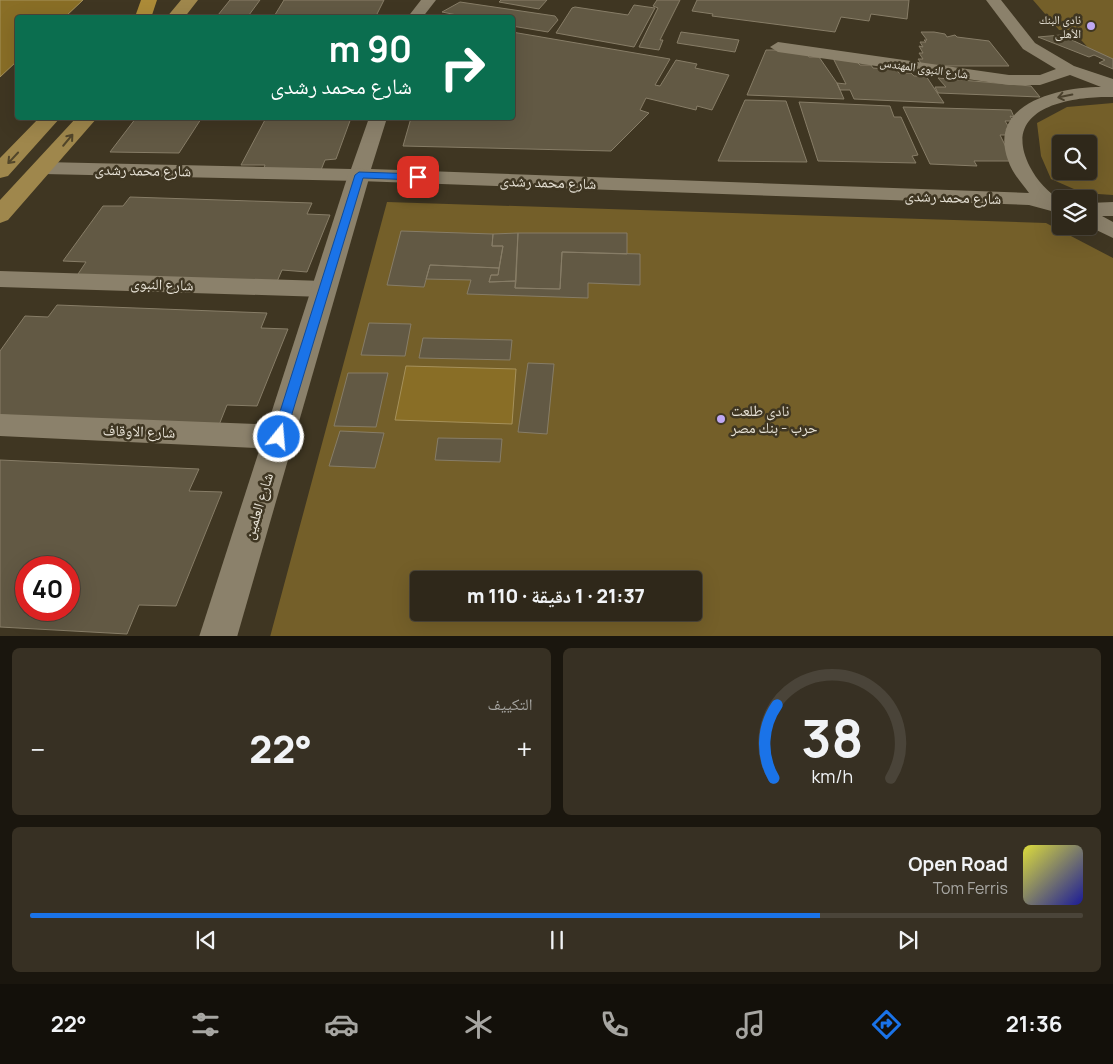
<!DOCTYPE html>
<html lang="ar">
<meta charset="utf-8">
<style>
body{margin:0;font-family:Manrope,"Noto Naskh Arabic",sans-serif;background:#373023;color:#f1f3f6;direction:rtl;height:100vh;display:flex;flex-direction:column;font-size:19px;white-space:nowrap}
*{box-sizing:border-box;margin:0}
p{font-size:16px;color:#a7a6a2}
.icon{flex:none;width:28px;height:28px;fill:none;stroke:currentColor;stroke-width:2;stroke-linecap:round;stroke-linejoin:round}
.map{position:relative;height:636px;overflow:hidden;direction:ltr}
.panel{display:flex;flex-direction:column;gap:12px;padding:12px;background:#1a160e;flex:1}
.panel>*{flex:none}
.top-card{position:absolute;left:15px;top:15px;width:500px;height:105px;border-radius:5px;box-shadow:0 5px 20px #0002,0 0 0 1px #4a4439;direction:rtl;background:#0b6e4f;color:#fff;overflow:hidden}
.controls{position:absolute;left:1052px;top:135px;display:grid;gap:10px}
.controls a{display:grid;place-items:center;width:45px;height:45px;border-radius:5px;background:#2f281a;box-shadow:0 5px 20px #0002,0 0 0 1px #4a4439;font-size:25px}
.speed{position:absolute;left:15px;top:556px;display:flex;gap:10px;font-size:25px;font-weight:700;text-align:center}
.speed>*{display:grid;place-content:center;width:65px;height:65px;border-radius:50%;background:#2f281a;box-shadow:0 5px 20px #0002,0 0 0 1px #4a4439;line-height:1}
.speed .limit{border:8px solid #d22;background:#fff;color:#111}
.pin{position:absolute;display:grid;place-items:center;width:42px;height:42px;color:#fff;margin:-21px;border-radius:10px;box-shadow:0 2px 8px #0006}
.me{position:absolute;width:55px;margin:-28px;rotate:17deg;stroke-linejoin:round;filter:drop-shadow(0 0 4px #0008)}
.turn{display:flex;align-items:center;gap:18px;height:105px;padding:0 20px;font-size:22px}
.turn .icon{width:65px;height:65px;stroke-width:2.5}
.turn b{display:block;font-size:35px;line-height:42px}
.big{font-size:38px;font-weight:800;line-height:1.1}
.panel .widget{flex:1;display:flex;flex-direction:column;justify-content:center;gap:8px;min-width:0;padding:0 18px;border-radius:8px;background:#373023}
.panel .dial{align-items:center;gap:0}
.dial svg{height:130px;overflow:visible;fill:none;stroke:#4a4439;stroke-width:7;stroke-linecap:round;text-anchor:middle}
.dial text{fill:#f1f3f6;stroke:none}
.song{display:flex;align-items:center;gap:15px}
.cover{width:60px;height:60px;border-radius:8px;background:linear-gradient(135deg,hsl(60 70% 55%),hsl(240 70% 35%))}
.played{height:5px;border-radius:2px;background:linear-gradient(90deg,#1a73e8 75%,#4a4439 75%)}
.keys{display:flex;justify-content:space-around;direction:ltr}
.heat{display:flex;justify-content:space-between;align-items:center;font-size:28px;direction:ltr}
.panel .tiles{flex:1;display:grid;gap:12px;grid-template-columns:1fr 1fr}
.widget:last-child{grid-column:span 2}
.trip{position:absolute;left:410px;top:571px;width:292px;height:50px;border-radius:5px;background:#2f281a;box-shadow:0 5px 20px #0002,0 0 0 1px #4a4439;font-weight:800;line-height:50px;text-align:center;direction:rtl}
.dock{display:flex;height:80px;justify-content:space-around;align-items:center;background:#13100a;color:#a7a6a2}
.dock .icon{width:35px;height:35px}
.dock .selected{color:#1a73e8}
.dock b{font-size:22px;color:#f1f3f6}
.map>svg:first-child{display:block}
</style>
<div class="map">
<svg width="1113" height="637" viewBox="0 0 1113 637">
<rect width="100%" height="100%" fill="#3f3622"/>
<path fill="#745f29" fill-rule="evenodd" d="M1033 0H1113V61L1092 52 1072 30H1059Z
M1113 103V195L1083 193 1051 179 1041 156 1037 123 1067 107ZM1061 144H1089V171H1061Z
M387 202 1046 223 1113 258V636L270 637ZM419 580H694V612H419Z"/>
<path fill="#896e26" stroke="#a6915b" d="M0 0H83L65 17 18 18 17 61 0 77Z
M406 366 516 369 512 424 395 420Z"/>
<path fill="#625944" stroke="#877d67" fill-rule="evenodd" d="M230 0H260L249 15H218Z
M284 0H384L375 18H273Z
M501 0H547L539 9 499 2Z
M657 0H680L660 40H663L659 50 639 47 658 8 653 6Z
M697 0H909L907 19 871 14 869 21 841 17 835 32 712 16 713 14 692 11Z
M460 2 555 16 558 20 548 32 512 26V18H472L442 12Z
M634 5 655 8 634 47 556 33 572 8 575 7 628 15Z
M512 32 670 59 655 85 660 86 676 60 697 64 695 68 729 75 712 110 697 106 696 110 646 98 640 110 649 113 611 151 403 146 411 118H512Z
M681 32 739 40 735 52 677 43Z
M921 32H934L945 34 947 37 955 35 957 37 989 41 1009 66H923L918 59H923L919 53H923L919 46 923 47 920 42H926L924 40H927Z
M1061 35 1113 59V69L1099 63 1105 60 1094 55 1089 57 1038 37Z
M766 50H791L807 54 809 57H819L837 83 844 99 747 95Z
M833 58 857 62 860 65H871L873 68 897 70 899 73H911L914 76H926L944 103 854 99 850 90H840L837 83 846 84Z
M938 78 1031 86 1040 97 938 93 935 87H946Z
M745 100 786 101 807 162 718 161Z
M799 102 890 106 894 117H901L918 155 912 156 916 163 818 161Z
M903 107 1011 110 1014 117 1010 116 1013 121H1005L1010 129H1006L1009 135H1000L1013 161H974L977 166 930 164Z
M136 118H137L201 119 179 153 110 152Z
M266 118H351L336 159 325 160 321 170H263L265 165H241Z
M130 197 312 203 307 214 330 215 307 272 282 270 276 284 76 277 86 262 63 261 103 206H123Z
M401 231 493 234 492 246H503L499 268 430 265 424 287 387 285Z
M518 233H627V254L562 252 560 289 515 288Z
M518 233 516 281 489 282 491 275H498L503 246H492L493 234Z
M562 252 640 254V285L588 283V298L467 294 471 280 426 279 430 265 499 268 498 275H491L489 282 516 281 515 288 560 289Z
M57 305 267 313 261 328 288 329 257 406 227 405 219 425 0 415V351L25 316 48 317Z
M369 323 411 324 405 356 361 355Z
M423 338 512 340 510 360 419 358Z
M528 363 554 364 547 434 518 432Z
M348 373H388L376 427 334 426Z
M340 431 384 433 375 468 329 466Z
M438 438 502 439 500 462 435 460Z
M0 460 199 469 189 491 222 492 176 606 139 605 127 634 0 627ZM26 568H69V610H26Z"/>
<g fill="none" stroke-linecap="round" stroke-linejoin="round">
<path fill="#8b816b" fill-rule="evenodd" d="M421 0H436L422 18H407Z
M986 0H1001L1035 43 1074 66 1113 79V97C1071 96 999 107 1030 167 1036 179 1049 194 1061 200V210L1055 212 1029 205 359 181 44 174 37 172 34 168 37 164 44 162 351 169 369 118H387L371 169 1029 193C1021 182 1012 173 1008 160 987 103 1060 87 1101 87L1070 75 1040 85H1009L778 52 770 47 778 42 1009 75H1040L1056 69 1023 49Z
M1113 202V216H1102L1113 222V238L1088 226 1089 203Z
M0 271 324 281 332 283 335 289 332 295 324 297 0 287Z
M0 414 279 425 289 429 293 437 289 445 279 449 0 436Z"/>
<path fill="#8b816b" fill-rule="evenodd" d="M359 168 367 170 370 175 237 637H199L348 175 351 170Z"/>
<path fill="#9f874c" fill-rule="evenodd" d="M181 0H198L184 18H166Z
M39 118H60L8 176 0 178V158Z
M76 118H97L8 220 0 223V200Z"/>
<path fill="#ac8b38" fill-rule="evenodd" d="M141 0H157L151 18H139L136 14Z"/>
</g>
<defs><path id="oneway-shaft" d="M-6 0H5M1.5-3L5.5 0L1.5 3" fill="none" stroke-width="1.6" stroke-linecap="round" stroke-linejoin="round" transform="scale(1.25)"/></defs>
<use stroke="#4a412d" href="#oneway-shaft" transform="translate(1065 96) rotate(169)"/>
<g stroke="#52462a">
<use href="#oneway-shaft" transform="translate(68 140) rotate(-50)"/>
<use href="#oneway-shaft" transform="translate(13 158) rotate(133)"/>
</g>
<path fill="#1a73e8" stroke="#114b97" d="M359 172 418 174 423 177 418 180 363 178 285 437 283 441H274L272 437 355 175Z"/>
<g fill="#bfa8f4" stroke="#3f3622" stroke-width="2">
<circle cx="1091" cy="26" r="5"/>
<circle cx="721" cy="419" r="5"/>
</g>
<g text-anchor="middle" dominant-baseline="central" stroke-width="5" stroke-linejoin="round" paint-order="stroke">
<g font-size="12" fill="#e9e4d8" stroke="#3f3622" text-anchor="end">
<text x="1081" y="19">نادى البنك<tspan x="1081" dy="14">الأهلى</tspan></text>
</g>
<g font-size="12" fill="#e9e4d8" stroke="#3f3622">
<text transform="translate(924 68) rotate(8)">شارع النبوى المهندس</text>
</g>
<g font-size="15" fill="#e9e4d8" stroke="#3f3622">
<text transform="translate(143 170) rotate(1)">شارع محمد رشدى</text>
<text transform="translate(548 182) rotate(2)">شارع محمد رشدى</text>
<text transform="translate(953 197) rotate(2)">شارع محمد رشدى</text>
<text transform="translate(162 284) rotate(2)">شارع النبوى</text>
<text transform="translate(139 431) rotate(2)">شارع الاوقاف</text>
<text transform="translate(258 506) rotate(-73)">شارع العلمين</text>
</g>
<g font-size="15" fill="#e9e4d8" stroke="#3f3622" text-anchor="start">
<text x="731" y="410">نادى طلعت<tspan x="731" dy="17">حرب - بنك مصر</tspan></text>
</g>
</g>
</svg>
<div class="controls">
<a><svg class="icon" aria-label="search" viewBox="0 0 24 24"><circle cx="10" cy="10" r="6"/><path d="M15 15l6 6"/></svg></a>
<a><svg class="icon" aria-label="layers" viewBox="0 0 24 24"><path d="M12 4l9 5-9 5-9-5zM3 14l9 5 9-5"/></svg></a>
</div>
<div class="speed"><div class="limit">40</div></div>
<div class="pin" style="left:418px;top:177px;background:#d93025"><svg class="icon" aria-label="arrive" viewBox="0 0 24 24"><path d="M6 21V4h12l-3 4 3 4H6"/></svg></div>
<svg class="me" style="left:279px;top:437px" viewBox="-20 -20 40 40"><circle r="17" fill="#1a73e8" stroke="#fff" stroke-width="3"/><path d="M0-11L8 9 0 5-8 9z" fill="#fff"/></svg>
<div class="trip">21:37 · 1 دقيقة · 110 m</div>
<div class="top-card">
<div class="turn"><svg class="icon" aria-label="right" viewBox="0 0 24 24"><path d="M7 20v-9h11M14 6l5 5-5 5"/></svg><div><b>90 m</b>شارع محمد رشدى</div></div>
</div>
</div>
<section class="panel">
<div class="tiles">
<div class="widget dial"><svg viewBox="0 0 100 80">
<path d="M14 69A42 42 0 1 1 86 69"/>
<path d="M14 69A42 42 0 0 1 16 24" stroke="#1a73e8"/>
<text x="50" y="56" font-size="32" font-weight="700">38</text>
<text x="50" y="72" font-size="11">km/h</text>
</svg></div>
<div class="widget"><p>التكييف</p>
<div class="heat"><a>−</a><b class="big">22°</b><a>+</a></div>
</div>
<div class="widget">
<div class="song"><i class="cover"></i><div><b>Open Road</b><p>Tom Ferris</p></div></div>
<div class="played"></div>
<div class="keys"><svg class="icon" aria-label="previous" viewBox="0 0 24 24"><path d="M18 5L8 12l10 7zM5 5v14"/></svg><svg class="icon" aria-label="pause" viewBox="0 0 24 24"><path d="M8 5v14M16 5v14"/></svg><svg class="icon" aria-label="next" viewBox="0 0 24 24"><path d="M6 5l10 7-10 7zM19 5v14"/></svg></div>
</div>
</div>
</section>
<nav class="dock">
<b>21:36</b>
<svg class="icon selected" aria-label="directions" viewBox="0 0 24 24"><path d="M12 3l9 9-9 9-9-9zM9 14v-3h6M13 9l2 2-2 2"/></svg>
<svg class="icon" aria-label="music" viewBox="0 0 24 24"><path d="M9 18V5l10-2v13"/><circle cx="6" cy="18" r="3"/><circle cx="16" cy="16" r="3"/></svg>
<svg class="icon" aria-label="phone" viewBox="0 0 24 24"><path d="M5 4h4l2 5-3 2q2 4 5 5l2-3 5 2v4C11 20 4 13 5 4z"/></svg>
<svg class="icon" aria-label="climate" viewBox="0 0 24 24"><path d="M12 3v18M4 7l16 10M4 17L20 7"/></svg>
<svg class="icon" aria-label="car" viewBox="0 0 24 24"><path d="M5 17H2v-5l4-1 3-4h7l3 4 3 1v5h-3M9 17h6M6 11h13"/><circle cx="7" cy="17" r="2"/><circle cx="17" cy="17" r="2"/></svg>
<svg class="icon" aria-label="filters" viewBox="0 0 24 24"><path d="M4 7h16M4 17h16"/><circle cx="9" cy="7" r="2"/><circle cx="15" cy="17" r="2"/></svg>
<b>22°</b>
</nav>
